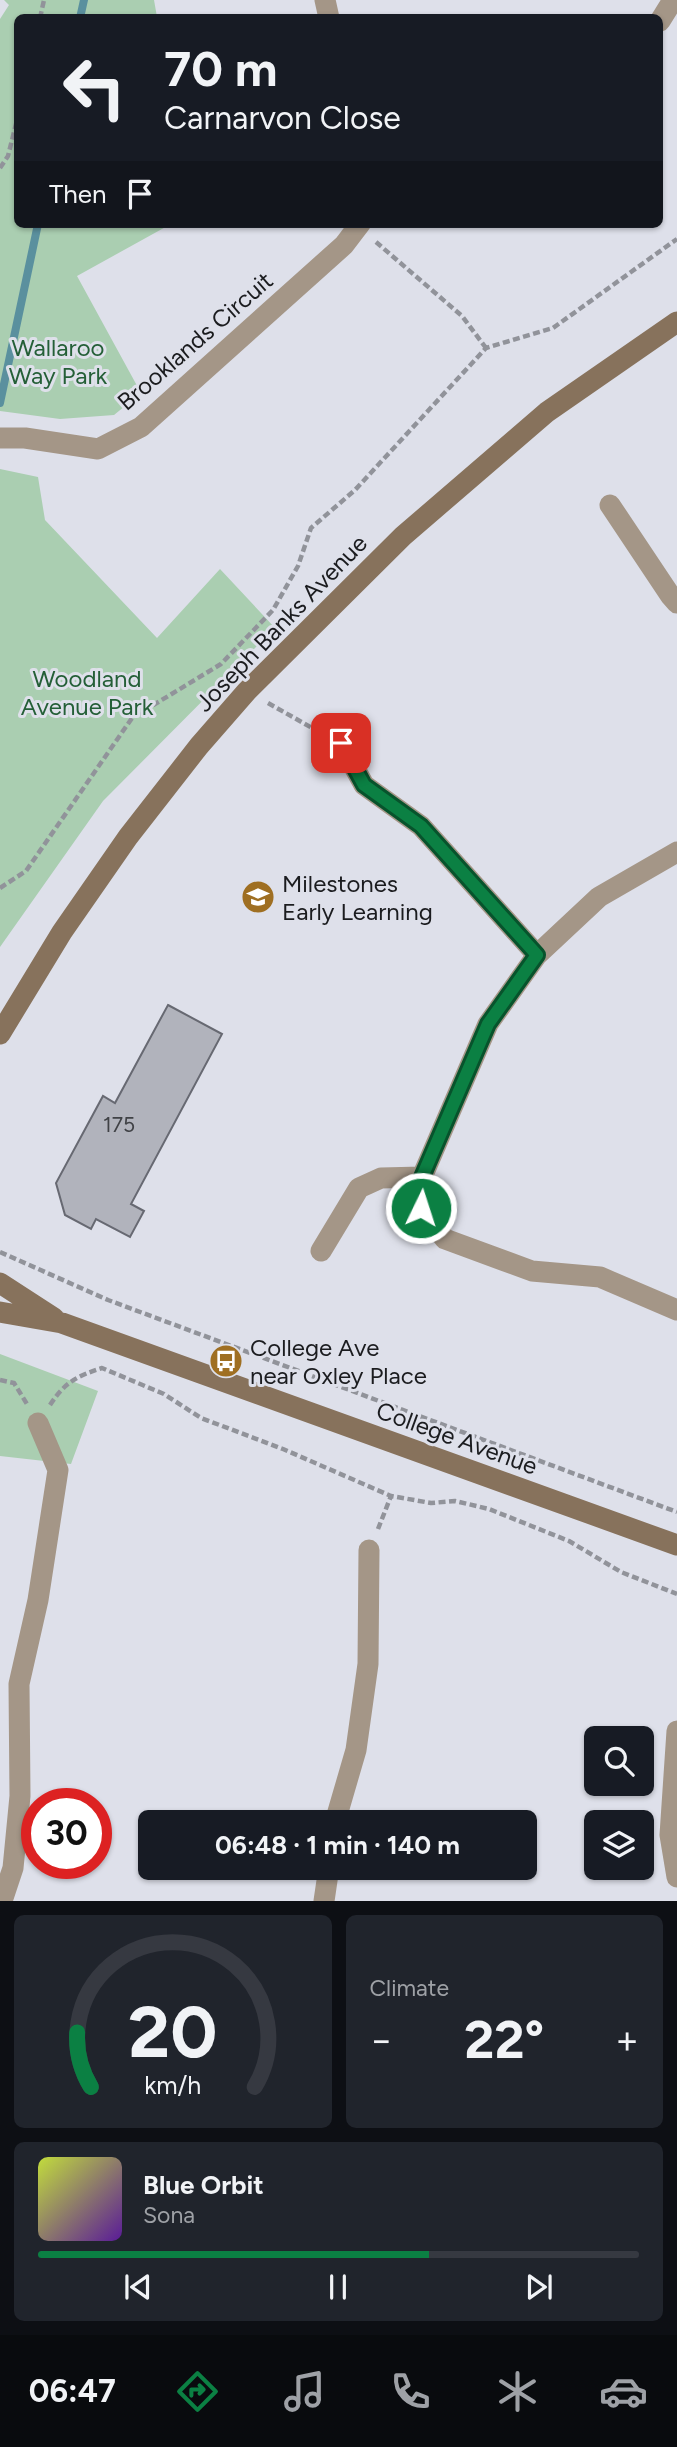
<!DOCTYPE html>
<meta charset="utf-8">
<style>
body{margin:0;font-family:Figtree,sans-serif;background:#20242c;color:#f1f3f6;height:100vh;display:flex;flex-direction:column;font-size:26px;white-space:nowrap}
*{box-sizing:border-box;margin:0}
p{font-size:23px;color:#9ea1a6}
.icon{flex:none;width:38px;height:38px;fill:none;stroke:currentColor;stroke-width:2;stroke-linecap:round;stroke-linejoin:round}
.map{position:relative;height:1901px;overflow:hidden}
.drawer{display:flex;flex-direction:column;gap:14px;padding:14px;background:#0d0f14;flex:1}
.drawer>*{flex:none}
.guide{position:absolute;left:14px;top:14px;width:649px;height:214px;border-radius:10px;box-shadow:0 2px 5px #0004;background:#171b24;color:#f1f3f6;overflow:hidden}
.tools{position:absolute;left:584px;top:1726px;display:grid;gap:14px}
.tools a{display:grid;place-items:center;width:70px;height:70px;border-radius:10px;background:#171b24;box-shadow:0 2px 5px #0004;font-size:35px}
.speed{position:absolute;left:21px;top:1788px;display:flex;gap:14px;font-size:35px;font-weight:700;text-align:center}
.speed>*{display:grid;place-content:center;width:91px;height:91px;border-radius:50%;background:#171b24;box-shadow:0 2px 5px #0004;line-height:1}
.speed .limit{border:10px solid #d22;background:#fff;color:#111}
.pin{position:absolute;display:grid;place-items:center;width:60px;height:60px;color:#fff;margin:-30px;border-radius:14px;box-shadow:0 4px 10px #0006}
.me{position:absolute;width:77px;margin:-38px;rotate:4deg;stroke-linejoin:round;filter:drop-shadow(0 0 5px #0008)}
.turn{display:flex;align-items:center;gap:24px;height:147px;padding:0 35px;font-size:32px}
.turn .icon{width:91px;height:91px;stroke-width:2.5}
.turn b{display:block;font-size:49px;line-height:60px}
.then{display:flex;align-items:center;height:66px;padding:0 35px;background:#0003;gap:14px;font-size:26px}
.big{font-size:52px;font-weight:700;line-height:1.1}
.drawer .tile{flex:1;display:flex;flex-direction:column;justify-content:center;gap:10px;min-width:0;padding:0 24px;border-radius:10px;background:#20242c}
.drawer .dial{align-items:center;gap:0}
.dial svg{height:182px;overflow:visible;fill:none;stroke:#363941;stroke-width:7;stroke-linecap:round;text-anchor:middle}
.dial text{fill:#f1f3f6;stroke:none}
.song{display:flex;align-items:center;gap:21px}
.cover{width:84px;height:84px;border-radius:10px;background:linear-gradient(135deg,hsl(70 70% 55%),hsl(270 70% 35%))}
.played{height:7px;border-radius:4px;background:linear-gradient(90deg,#0b8043 65%,#363941 65%)}
.keys{display:flex;justify-content:space-around;direction:ltr}
.heat{display:flex;justify-content:space-between;align-items:center;font-size:38px;direction:ltr}
.drawer .tiles{flex:1;display:grid;gap:14px;grid-template-columns:1fr 1fr}
.tile:last-child{grid-column:span 2}
.trip{position:absolute;left:138px;top:1810px;width:399px;height:70px;border-radius:10px;background:#171b24;box-shadow:0 2px 5px #0004;font-weight:700;line-height:70px;text-align:center}
.tab-bar{display:flex;height:112px;justify-content:space-around;align-items:center;background:#090b0e;color:#9ea1a6}
.tab-bar .icon{width:49px;height:49px}
.tab-bar .current{color:#0b8043}
.tab-bar b{font-size:32px;color:#f1f3f6}
.map>svg:first-child{display:block}
</style>
<div class="map">
<svg width="677" height="1901" viewBox="0 0 677 1901">
<rect width="100%" height="100%" fill="#dee0ea"/>
<path fill="#aaceb1" d="M4 0H154L157 17 18 18V224H171L77 276 141 393 114 415 60 419 0 411V19L9 5Z
M0 469 38 477 45 520 157 638 220 569 275 628 103 801 0 947Z
M0 1354 98 1391 71 1464 0 1456Z"/>
<g fill="none" stroke-linecap="round" stroke-linejoin="round">
<path stroke="#5a909e" stroke-width="8" d="M80 18 84 0
M0 403 38 224"/>
</g>
<path fill="#b1b3bc" stroke="#676972" stroke-width="2" d="M168 1005 222 1034 131 1204 144 1211 130 1237 96 1219 91 1229 65 1215 56 1183 103 1096 115 1103Z"/>
<g fill="none" stroke-linecap="round" stroke-linejoin="round">
<path stroke="#91939a" stroke-width="4.5" stroke-dasharray="7 3.5" stroke-linecap="butt" d="M40 18 44 0
M0 168 8 156 18 116
M376 242 462 316 486 348
M268 703 321 733
M0 888 26 871 132 718 221 664 273 610 298 566 311 528 355 490 486 348 553 328 677 239
M0 1252 108 1300 677 1512
M0 1380 14 1383 27 1404
M50 1405C65 1382 77 1376 102 1368L164 1394 201 1418 283 1449 391 1496 431 1503 455 1501 489 1509 569 1541 621 1572 677 1594
M378 1529 391 1496"/>
<path stroke="#a49687" stroke-width="21" d="M325 0 329 18
M660 21 673 0
M0 438H25L98 449 141 427 344 245 360 224
M610 505 670 595 677 603
M341 743 364 785 421 826 537 955
M677 852 599 897 537 955 488 1024 422 1177 421 1208 445 1239 532 1271 600 1277 677 1310
M321 1251 359 1188 381 1178 422 1177
M677 1731 670 1835 677 1877
M335 1822 356 1750 368 1664 369 1550
M2 1901 13 1868 20 1796 19 1684 38 1600 58 1470 38 1423
M324 1901 329 1867"/>
<path stroke="#87725c" stroke-width="21" d="M0 1034 62 932 128 837 199 746 247 691 403 536 547 412 677 322
M0 1283 54 1318
M0 1312 62 1323 677 1545"/>
</g>
<g fill="none" stroke-linecap="round" stroke-linejoin="round">
<defs>
<path id="route" d="M341 743 364 785 421 826 537 955 488 1024 422 1177 421 1208"/>
</defs>
<use href="#route" stroke="#07532c" stroke-width="18"/>
<use href="#route" stroke="#0b8043" stroke-width="12"/>
</g>
<defs>
<symbol id="school-disc" viewBox="-11 -11 22 22"><circle r="9.5" fill="#9f6f22" stroke="#dee0ea"/><path d="M0-5L7-2L0 1L-7-2ZM-4 1L0 2.5L4 1V4Q0 6-4 4Z" fill="#fff"/></symbol>
<symbol id="bus-disc" viewBox="-11 -11 22 22"><circle r="9.5" fill="#9f6f22" stroke="#dee0ea"/><path d="M-5-6H5V4H4V6H2V4H-2V6H-4V4H-5ZM-3.5-4V0h7V-4ZM-3.5 1.2v1.5H-2V1.2ZM2 1.2v1.5H3.5V1.2Z" fill="#fff"/></symbol>
</defs>
<g fill-rule="evenodd">
<use href="#school-disc" x="239" y="878" width="38" height="38"/>
<use href="#bus-disc" x="207" y="1342" width="38" height="38"/>
</g>
<g text-anchor="middle" dominant-baseline="central" stroke-width="6" stroke-linejoin="round" paint-order="stroke">
<g font-size="21" fill="#404246">
<text x="119" y="1124">175</text>
</g>
<g font-size="24" fill="#1b1c1f" stroke="#dee0ea">
<text transform="translate(195 341) rotate(-41)">Brooklands Circuit</text>
<text transform="translate(281 623) rotate(-46)">Joseph Banks Avenue</text>
<text transform="translate(457 1438) rotate(20)">College Avenue</text>
</g>
<g font-size="24" fill="#245f37" stroke="#dee0ea">
<text x="58" y="347">Wallaroo<tspan x="58" dy="28">Way Park</tspan></text>
<text x="87" y="678">Woodland<tspan x="87" dy="28">Avenue Park</tspan></text>
</g>
<g font-size="24" fill="#1b1c1f" stroke="#dee0ea" text-anchor="start">
<text x="282" y="883">Milestones<tspan x="282" dy="28">Early Learning</tspan></text>
<text x="250" y="1347">College Ave<tspan x="250" dy="28">near Oxley Place</tspan></text>
</g>
</g>
</svg>
<div class="tools">
<a><svg class="icon" aria-label="search" viewBox="0 0 24 24"><circle cx="10" cy="10" r="6"/><path d="M15 15l6 6"/></svg></a>
<a><svg class="icon" aria-label="layers" viewBox="0 0 24 24"><path d="M12 4l9 5-9 5-9-5zM3 14l9 5 9-5"/></svg></a>
</div>
<div class="speed"><div class="limit">30</div></div>
<div class="pin" style="left:341px;top:743px;background:#d93025"><svg class="icon" aria-label="arrive" viewBox="0 0 24 24"><path d="M6 21V4h12l-3 4 3 4H6"/></svg></div>
<svg class="me" style="left:421px;top:1208px" viewBox="-20 -20 40 40"><circle r="17" fill="#0b8043" stroke="#fff" stroke-width="3"/><path d="M0-11L8 9 0 5-8 9z" fill="#fff"/></svg>
<div class="trip">06:48 · 1 min · 140 m</div>
<div class="guide">
<div class="turn"><svg class="icon" aria-label="left" viewBox="0 0 24 24"><path d="M17 20v-9H6M10 6l-5 5 5 5"/></svg><div><b>70 m</b>Carnarvon Close</div></div>
<div class="then">Then<svg class="icon" aria-label="arrive" viewBox="0 0 24 24"><path d="M6 21V4h12l-3 4 3 4H6"/></svg></div>
</div>
</div>
<section class="drawer">
<div class="tiles">
<div class="tile dial"><svg viewBox="0 0 100 80">
<path d="M14 69A42 42 0 1 1 86 69"/>
<path d="M14 69A42 42 0 0 1 8 45" stroke="#0b8043"/>
<text x="50" y="56" font-size="32" font-weight="700">20</text>
<text x="50" y="72" font-size="11">km/h</text>
</svg></div>
<div class="tile"><p>Climate</p>
<div class="heat"><a>−</a><b class="big">22°</b><a>+</a></div>
</div>
<div class="tile">
<div class="song"><i class="cover"></i><div><b>Blue Orbit</b><p>Sona</p></div></div>
<div class="played"></div>
<div class="keys"><svg class="icon" aria-label="previous" viewBox="0 0 24 24"><path d="M18 5L8 12l10 7zM5 5v14"/></svg><svg class="icon" aria-label="pause" viewBox="0 0 24 24"><path d="M8 5v14M16 5v14"/></svg><svg class="icon" aria-label="next" viewBox="0 0 24 24"><path d="M6 5l10 7-10 7zM19 5v14"/></svg></div>
</div>
</div>
</section>
<nav class="tab-bar">
<b>06:47</b>
<svg class="icon current" aria-label="directions" viewBox="0 0 24 24"><path d="M12 3l9 9-9 9-9-9zM9 14v-3h6M13 9l2 2-2 2"/></svg>
<svg class="icon" aria-label="music" viewBox="0 0 24 24"><path d="M9 18V5l10-2v13"/><circle cx="6" cy="18" r="3"/><circle cx="16" cy="16" r="3"/></svg>
<svg class="icon" aria-label="phone" viewBox="0 0 24 24"><path d="M5 4h4l2 5-3 2q2 4 5 5l2-3 5 2v4C11 20 4 13 5 4z"/></svg>
<svg class="icon" aria-label="climate" viewBox="0 0 24 24"><path d="M12 3v18M4 7l16 10M4 17L20 7"/></svg>
<svg class="icon" aria-label="car" viewBox="0 0 24 24"><path d="M5 17H2v-5l4-1 3-4h7l3 4 3 1v5h-3M9 17h6M6 11h13"/><circle cx="7" cy="17" r="2"/><circle cx="17" cy="17" r="2"/></svg>
</nav>
